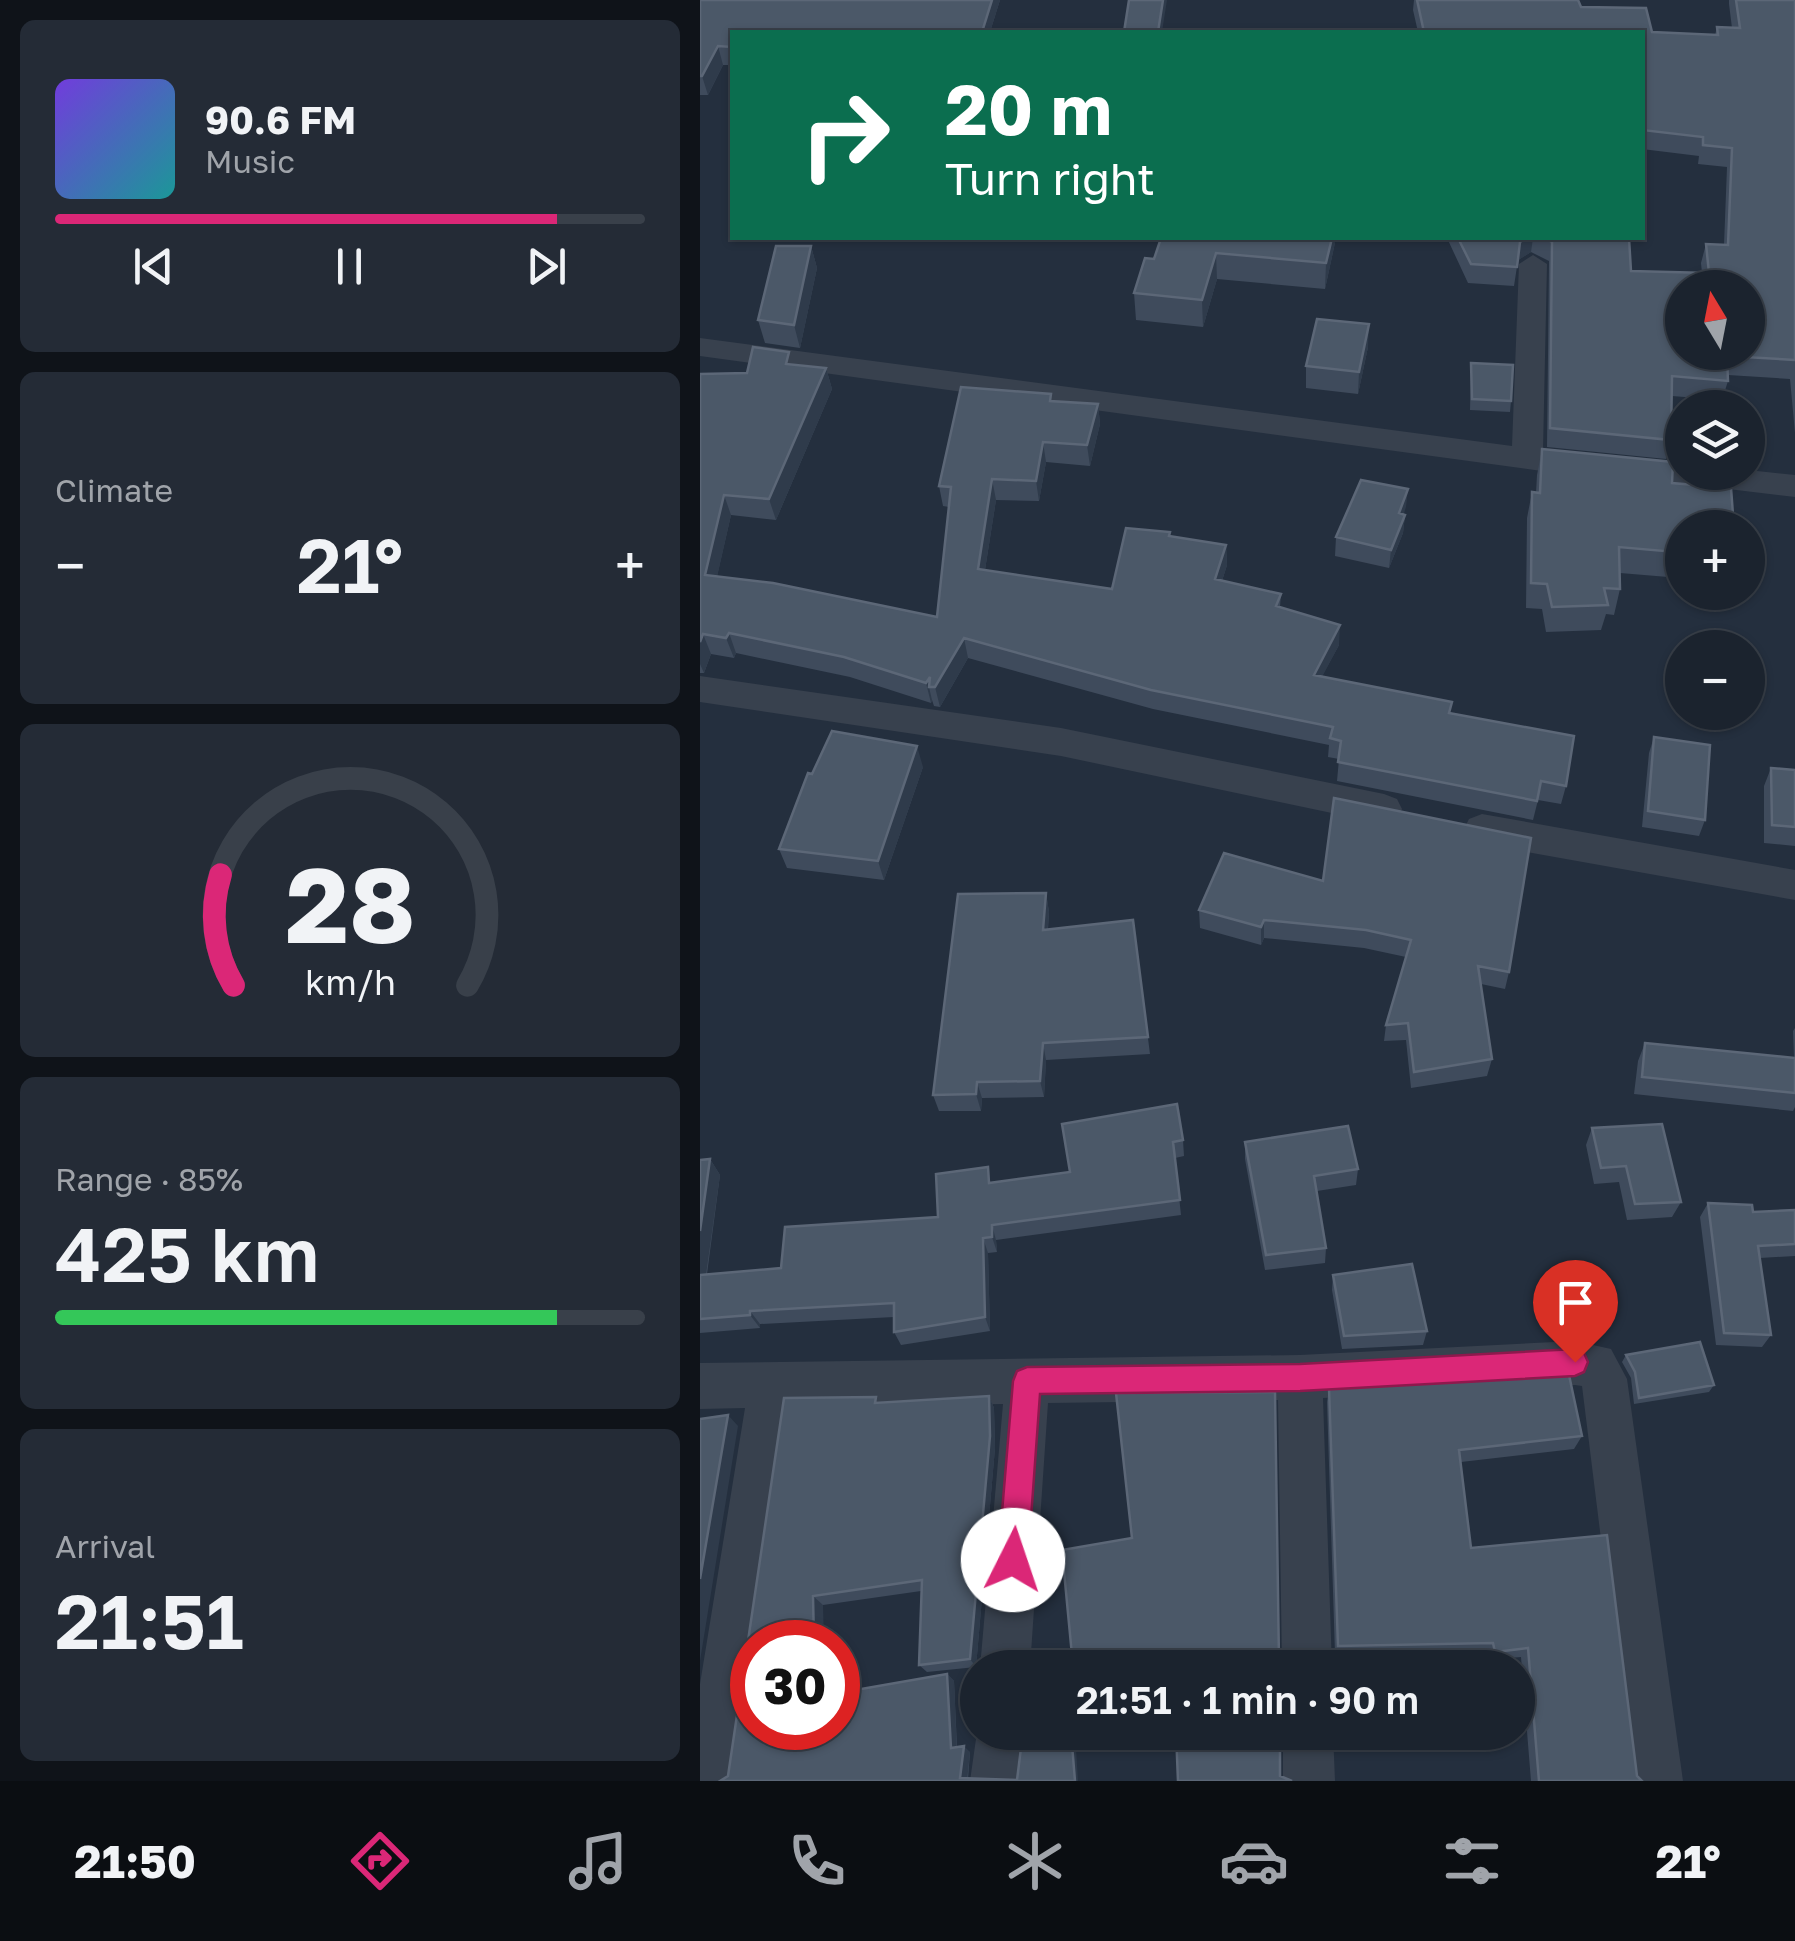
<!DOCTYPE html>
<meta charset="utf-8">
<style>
body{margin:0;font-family:"Golos Text",sans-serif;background:#242b36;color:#f1f3f6;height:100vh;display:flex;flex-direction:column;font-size:38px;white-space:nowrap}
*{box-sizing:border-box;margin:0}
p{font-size:32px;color:#a0a4aa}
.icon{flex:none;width:55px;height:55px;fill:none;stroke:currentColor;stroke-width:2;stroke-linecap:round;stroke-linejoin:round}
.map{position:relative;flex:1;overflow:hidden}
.drawer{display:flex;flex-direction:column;gap:20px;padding:20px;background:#0f1319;width:700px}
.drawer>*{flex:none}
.guide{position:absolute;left:30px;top:30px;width:915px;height:210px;border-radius:0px;box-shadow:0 2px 8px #0004,0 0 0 2px #39404a;background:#0b6e4f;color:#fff;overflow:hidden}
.needle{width:65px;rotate:350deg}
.buttons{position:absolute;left:965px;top:270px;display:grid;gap:20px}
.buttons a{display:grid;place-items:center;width:100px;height:100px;border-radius:50%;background:#1b232e;box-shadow:0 2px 8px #0004,0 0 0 2px #39404a;font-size:50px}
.speed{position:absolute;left:30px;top:1620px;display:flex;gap:20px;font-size:50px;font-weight:700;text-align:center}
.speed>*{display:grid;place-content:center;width:130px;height:130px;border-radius:50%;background:#1b232e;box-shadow:0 2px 8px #0004,0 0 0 2px #39404a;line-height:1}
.speed .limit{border:15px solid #d22;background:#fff;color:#111}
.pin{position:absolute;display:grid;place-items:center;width:85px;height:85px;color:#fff;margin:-102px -42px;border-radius:50% 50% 50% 0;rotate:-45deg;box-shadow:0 0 10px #0007}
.pin .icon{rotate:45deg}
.me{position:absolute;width:110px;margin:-55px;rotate:4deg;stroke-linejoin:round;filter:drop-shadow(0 0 8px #0008)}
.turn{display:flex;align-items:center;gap:35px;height:210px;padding:0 50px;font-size:45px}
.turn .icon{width:130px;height:130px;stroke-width:2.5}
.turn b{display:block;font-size:70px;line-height:85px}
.big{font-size:75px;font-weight:600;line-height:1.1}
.drawer .card{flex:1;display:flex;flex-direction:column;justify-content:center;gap:15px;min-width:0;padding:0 35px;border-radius:15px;background:#242b36}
.drawer .dial{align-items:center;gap:0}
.dial svg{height:260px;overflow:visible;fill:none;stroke:#39404a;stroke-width:7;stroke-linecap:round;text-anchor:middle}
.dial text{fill:#f1f3f6;stroke:none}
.song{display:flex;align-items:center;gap:30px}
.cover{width:120px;height:120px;border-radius:15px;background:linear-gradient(135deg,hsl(260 70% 55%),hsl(180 70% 35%))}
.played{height:10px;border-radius:5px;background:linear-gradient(90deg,#db2777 85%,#39404a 85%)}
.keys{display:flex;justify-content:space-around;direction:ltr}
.heat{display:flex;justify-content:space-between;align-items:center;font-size:55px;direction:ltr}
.charge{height:15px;border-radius:8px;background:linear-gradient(90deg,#34c759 85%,#39404a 0)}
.trip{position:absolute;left:260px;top:1650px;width:575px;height:100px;border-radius:50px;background:#1b232e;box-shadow:0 2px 8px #0004,0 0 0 2px #39404a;font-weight:600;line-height:100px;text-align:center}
.menu{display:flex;height:160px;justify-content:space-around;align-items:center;background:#0b0e12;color:#a0a4aa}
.menu .icon{width:70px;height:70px}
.menu .active{color:#db2777}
.menu b{font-size:45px;color:#f1f3f6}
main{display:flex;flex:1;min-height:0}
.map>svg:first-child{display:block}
</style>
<main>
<section class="drawer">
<div class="card">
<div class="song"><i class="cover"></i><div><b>90.6 FM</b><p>Music</p></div></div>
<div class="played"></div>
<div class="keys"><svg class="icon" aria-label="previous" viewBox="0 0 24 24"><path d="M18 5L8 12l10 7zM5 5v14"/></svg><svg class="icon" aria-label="pause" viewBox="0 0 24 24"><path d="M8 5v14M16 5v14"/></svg><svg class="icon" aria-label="next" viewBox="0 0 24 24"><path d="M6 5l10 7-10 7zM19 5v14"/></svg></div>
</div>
<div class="card"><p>Climate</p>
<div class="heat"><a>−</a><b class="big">21°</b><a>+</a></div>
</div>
<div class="card dial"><svg viewBox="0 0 100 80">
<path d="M14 69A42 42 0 1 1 86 69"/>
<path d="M14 69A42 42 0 0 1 10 35" stroke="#db2777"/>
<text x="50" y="56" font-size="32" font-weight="700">28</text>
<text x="50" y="72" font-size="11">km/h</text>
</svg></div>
<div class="card"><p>Range · 85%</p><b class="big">425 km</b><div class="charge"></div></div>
<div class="card"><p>Arrival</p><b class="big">21:51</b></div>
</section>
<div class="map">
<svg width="1095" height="1781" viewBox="0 0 1095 1781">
<rect width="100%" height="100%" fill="#242f3e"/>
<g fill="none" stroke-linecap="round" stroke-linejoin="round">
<path fill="#38414e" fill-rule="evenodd" d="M833 255 847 264 843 450 860 454 864 461 860 468 849 472 0 356V338L812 446 819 264Z
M923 457 982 464V472L1048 470 1095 475V497L912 475 908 468 912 461Z
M0 676 361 728 684 794 697 799 702 809 697 819 684 824 361 756 0 702Z
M782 814 1095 870V900L782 844 769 839 764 829 769 819Z
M875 1341 911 1349 927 1379 983 1781H931L882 1386 875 1385 623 1398 632 1668H582L578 1400 348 1403 330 1668H280L303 1404 90 1407 36 1781H0V1684L45 1408 0 1409V1363L600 1355Z
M278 1725V1732H325L322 1781H270Z
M583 1732H633L635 1781H583Z"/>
</g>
<path fill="#3f4b5c" d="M0 0H300L290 32H32V65H23L8 95H0Z
M714 0H878L881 7 952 32 1015 35 1017 27 1032 28 1029 4V0H1095V433L1090 379 1028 375V381L1022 400 972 396 971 440 966 459 847 447 849 261 831 252 818 260 814 286 768 283 747 238H929L931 271 1002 273 1001 263 1006 244 1024 245 1027 167 998 164 999 156 942 149V32H718L713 10Z
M636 238 625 289 517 279 503 327 436 320 434 293 454 259Z
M111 246 117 268 100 348 65 343 58 320Z
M668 347 658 394 606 388V366Z
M771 363 811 401 810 412 770 410Z
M93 365 126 368 132 389 76 520 31 515 17 576 237 617 249 507 243 506 239 486 352 401 398 404 400 424 390 466 346 462 339 501 296 500 285 570 412 589 470 536 526 545 527 565 522 581 581 594 580 607 639 645 622 676 750 713 866 786 861 804 838 800 833 820 637 781 639 759 628 757 629 745 453 709 268 658 240 707 234 706 232 700 231 703 150 677 36 653 34 658 11 654 4 673H0V374L47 373Z
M842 449 972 483 982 528V564L972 563 968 577 920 573V589L914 615 906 614 901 630 846 632 842 609 826 608 827 518 832 492 836 493 837 475Z
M708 489 703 514 705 515 703 533 689 568 635 556 636 537Z
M954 737 1005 820 999 836 942 827 949 753Z
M223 767 184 880 87 868 79 849Z
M1071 768 1095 770V846L1064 843V786Z
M524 853 809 972 805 989 781 984 792 1059 787 1076 711 1088 706 1040 684 1041 686 1025 706 957 664 948 564 938 561 945 500 928 499 910Z
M346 893 349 912 348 929 433 920 450 1054 346 1060 344 1097 282 1098 281 1111H239L233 1095Z
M1095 1028V1107L1093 1111 934 1094 938 1061 945 1043 1094 1058 1093 1031Z
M362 1124 483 1140 484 1156 475 1158 481 1215 296 1240 297 1252 288 1253 290 1331 201 1345 194 1332V1317L60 1324V1328L0 1333V1160L10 1159 20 1175 7 1274 81 1268 238 1217 293 1182 370 1172Z
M892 1128 981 1202 972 1217 927 1220 919 1182 894 1184 886 1145Z
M545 1142 658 1169 656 1185 617 1191 626 1248 625 1263 565 1270 545 1159Z
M1008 1203 1053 1212 1095 1210V1256L1060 1258 1071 1335 1062 1347 1016 1345 1000 1217Z
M633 1275 727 1331 723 1345 642 1349 632 1290Z
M926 1355 1014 1385 1009 1392 934 1404 931 1378 922 1362Z
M629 1388 882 1436 874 1449 761 1462 771 1548 942 1781H831L821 1657 789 1660 787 1652 635 1654 627 1402Z
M289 1396 294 1408 295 1448 276 1667 227 1672 219 1665 221 1591 123 1605 52 1728 247 1674 254 1681 257 1747 270 1752 268 1779 378 1781 28 1776 179 1403Z"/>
<path fill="#2f3b4b" d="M292 0H300L290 32H282Z
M463 0H467L462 32H458Z
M18 46 23 65 8 95 2 76Z
M632 238H636L625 289 626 263Z
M827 238H833L831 252 817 261 820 242Z
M111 246 117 268 100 348 94 325Z
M516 253 517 279 503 327 502 300Z
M669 324 668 347 658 394 659 372Z
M126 368 132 389 76 520 69 499Z
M398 404 400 424 390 466 387 445Z
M343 442 346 462 339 501 336 481Z
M292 479 296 500 282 589 278 569Z
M708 489 706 507 698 532 699 513Z
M24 495 31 515 13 595 5 575Z
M705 515 703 533 689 568 691 550Z
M526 545 527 565 516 599 515 579Z
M640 625 639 645 613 694 614 675Z
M29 633 36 653 34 658 26 638Z
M3 634 11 654 4 673 0 664V642Z
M264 638 268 658 240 707 235 687Z
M230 677 229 687 232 700 231 703 226 683Z
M217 746 223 767 184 880 178 861Z
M346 893 349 912 346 948 343 930Z
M564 920V938L561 945V927Z
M343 1043 346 1060 344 1097 340 1081Z
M277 1082 282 1098 281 1111 276 1094Z
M10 1159 20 1175 4 1289 0 1284V1231Z
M292 1225 296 1240 297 1252 292 1237Z
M283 1238 288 1253 290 1331 285 1317Z
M50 1311 60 1324V1328L50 1315Z
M289 1396 294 1408 295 1448 276 1667 270 1659Z
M28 1415 38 1426 0 1661V1579Z
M113 1596 123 1605 124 1642H114Z
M247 1674 254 1681 257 1754 251 1748Z
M371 1732H375L378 1781H375Z
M264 1746 270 1752 267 1781 260 1778Z"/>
<path fill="#4b5868" stroke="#5c6777" stroke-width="2.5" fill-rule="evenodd" d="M0 0H292L282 32H32V47L18 46 2 76H0Z
M429 0H463L458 32H424Z
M717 0H878L881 7 946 8 952 32 1018 35 1017 27 1040 28 1036 0H1095V360L1027 356 1028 381 972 376 971 440 850 428 852 242 844 238H929L931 271 1009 273 1006 244 1028 245 1032 148 1003 145V137L942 130V32H724ZM982 288H1048V352H982Z
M461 238H632L626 263 516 253 502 300 434 293 445 258 454 259Z
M758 238H827L820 242 817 267 771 264Z
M76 246H111L94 325 58 320Z
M617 319 669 324 659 372 606 366Z
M53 347 89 352 86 364 126 368 69 499 24 495 5 575 73 583 237 617 251 487 239 486 261 387 351 394 350 401 398 404 387 445 343 442 336 481 292 479 278 569 412 589 426 528 470 532 469 536 526 545 515 579 581 594 576 606 640 625 614 675 752 702 749 713 874 736 866 786 841 781 837 801 638 762 641 741 630 738 633 727 451 690 264 638 235 687H229L230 677 226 683 144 657 29 633 26 638 3 634 0 642V374L47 373Z
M771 363 813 365 811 401 772 399Z
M842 449 973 462 972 483 1031 488 1034 528H982V538L975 537V552L919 547 920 589 904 588 908 605 852 607 847 584 831 583 832 492 840 493Z
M661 480 708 489 699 513 705 515 691 550 636 537Z
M132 731 217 746 178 861 79 849 108 773 112 774Z
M954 737 1010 745 1005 820 948 811Z
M1071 768 1095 770V827L1072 825Z
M634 798 831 838 809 972 778 966 792 1059 714 1072 708 1023 686 1025 711 940 666 930 564 920 561 927 499 910 524 853 623 881Z
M346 893 343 930 433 920 448 1037 343 1043 340 1081 277 1082 276 1094 233 1095 258 894Z
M945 1043 1095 1058V1093L942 1077Z
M477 1104 483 1140 473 1142 480 1200 292 1225V1237L283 1238 285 1317 194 1332V1303L50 1311V1315L0 1319V1275L81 1268 85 1227 238 1217 236 1174 288 1167 289 1183 370 1172 362 1124Z
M962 1124 981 1202 935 1204 926 1166 901 1168 892 1128Z
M648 1126 658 1169 614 1176 626 1248 566 1255 545 1142Z
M10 1159 0 1231V1160Z
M1008 1203 1052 1205 1053 1212 1095 1210V1244L1058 1246 1071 1335 1024 1333Z
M712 1264 727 1331 644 1336 633 1275Z
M1000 1342 1014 1385 939 1398 935 1372 926 1355Z
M869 1375 882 1436 759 1450 771 1548 907 1535 937 1776 942 1781H839L828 1648 795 1652 793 1643 638 1646 629 1388Z
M575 1392 579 1661 583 1664V1668H359L373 1666 362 1550 432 1538 416 1393Z
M289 1396 290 1436 270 1659 219 1665 222 1580 113 1596 114 1642H52V1728H138V1693L247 1674 251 1748 264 1746 260 1778 317 1780 323 1732H371L375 1781H20L28 1776 84 1398 176 1397 175 1403Z
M28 1415 0 1579V1419Z
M476 1732H580V1776L592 1781H478Z"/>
<path fill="#db2777" stroke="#8e194d" stroke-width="2.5" d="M875 1349 884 1353 888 1362 884 1372 875 1376 600 1391 340 1394 328 1560 323 1570 313 1575 303 1570 298 1560 313 1381 317 1371 327 1367 600 1364Z"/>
</svg>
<div class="buttons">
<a><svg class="needle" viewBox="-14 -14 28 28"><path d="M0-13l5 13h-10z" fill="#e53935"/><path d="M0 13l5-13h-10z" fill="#a0a4aa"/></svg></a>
<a><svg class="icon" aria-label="layers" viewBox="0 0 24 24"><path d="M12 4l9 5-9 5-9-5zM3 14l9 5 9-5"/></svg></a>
<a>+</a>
<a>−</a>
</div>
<div class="speed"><div class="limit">30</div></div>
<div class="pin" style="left:875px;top:1362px;background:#d93025"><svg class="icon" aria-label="arrive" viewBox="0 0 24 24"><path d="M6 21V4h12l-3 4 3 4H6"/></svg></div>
<svg class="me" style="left:313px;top:1560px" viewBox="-20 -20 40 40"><circle r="19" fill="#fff"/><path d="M0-13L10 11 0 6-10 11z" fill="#db2777"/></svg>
<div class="trip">21:51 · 1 min · 90 m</div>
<div class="guide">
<div class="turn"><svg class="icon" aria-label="right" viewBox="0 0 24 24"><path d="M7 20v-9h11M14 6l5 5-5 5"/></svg><div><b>20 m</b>Turn right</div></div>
</div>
</div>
</main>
<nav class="menu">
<b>21:50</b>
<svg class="icon active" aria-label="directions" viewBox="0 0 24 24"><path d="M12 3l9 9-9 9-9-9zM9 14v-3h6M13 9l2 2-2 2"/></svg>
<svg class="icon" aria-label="music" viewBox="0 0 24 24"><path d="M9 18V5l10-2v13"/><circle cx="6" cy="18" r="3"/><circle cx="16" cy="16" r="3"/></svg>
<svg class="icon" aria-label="phone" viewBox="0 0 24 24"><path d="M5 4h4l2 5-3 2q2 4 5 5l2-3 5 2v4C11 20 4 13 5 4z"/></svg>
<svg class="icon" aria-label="climate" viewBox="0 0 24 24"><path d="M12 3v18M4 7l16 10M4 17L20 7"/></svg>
<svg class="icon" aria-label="car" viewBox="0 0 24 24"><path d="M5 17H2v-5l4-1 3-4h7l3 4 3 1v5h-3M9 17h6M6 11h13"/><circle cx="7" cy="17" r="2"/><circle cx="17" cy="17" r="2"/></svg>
<svg class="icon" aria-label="filters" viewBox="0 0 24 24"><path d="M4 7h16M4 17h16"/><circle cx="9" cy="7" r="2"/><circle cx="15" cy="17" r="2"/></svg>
<b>21°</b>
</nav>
